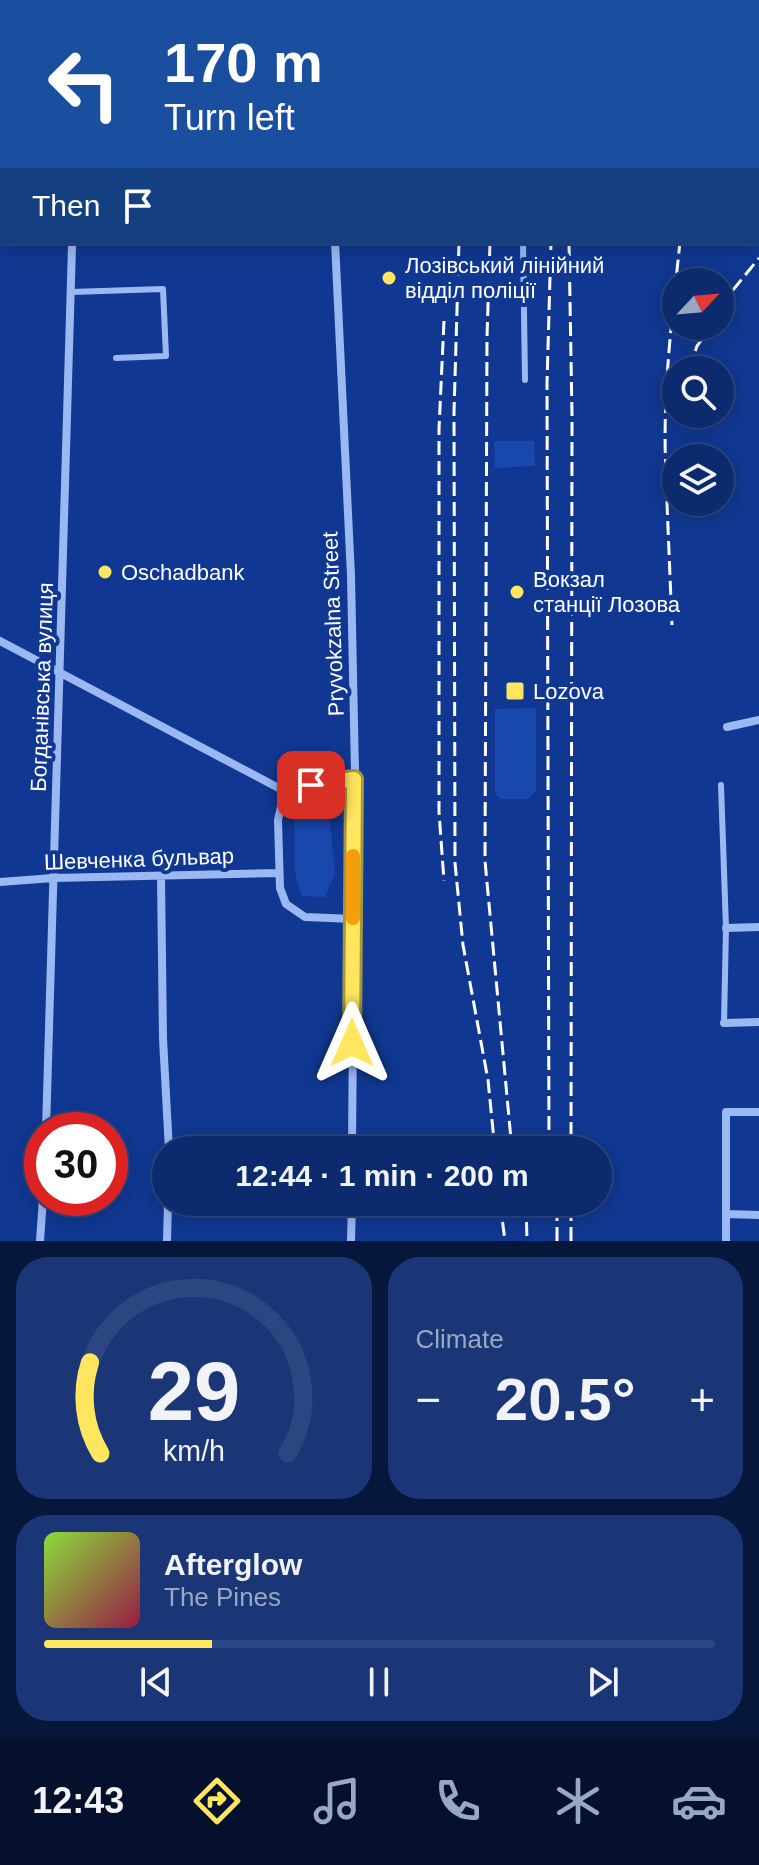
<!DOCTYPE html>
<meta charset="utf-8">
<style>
body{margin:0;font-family:Arial,sans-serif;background:#1a3676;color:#f1f3f6;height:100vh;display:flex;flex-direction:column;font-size:30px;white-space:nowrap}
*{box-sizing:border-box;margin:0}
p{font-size:26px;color:#9aa7c2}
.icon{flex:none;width:44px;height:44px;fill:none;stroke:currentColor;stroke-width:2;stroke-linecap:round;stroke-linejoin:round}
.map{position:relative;height:1241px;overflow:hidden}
.details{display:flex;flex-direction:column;gap:16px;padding:16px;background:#07173c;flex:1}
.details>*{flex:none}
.top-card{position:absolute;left:0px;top:0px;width:760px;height:244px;box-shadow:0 4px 20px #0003,0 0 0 2px #2c4681;background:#1a4fa0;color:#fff;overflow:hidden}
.needle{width:52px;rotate:64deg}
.fabs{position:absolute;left:662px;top:268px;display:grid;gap:16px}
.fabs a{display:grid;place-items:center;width:72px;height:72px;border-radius:50%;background:#0c2a6e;box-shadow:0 4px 20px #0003,0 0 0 2px #2c4681;font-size:40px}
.speed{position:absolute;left:24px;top:1112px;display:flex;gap:16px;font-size:40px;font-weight:700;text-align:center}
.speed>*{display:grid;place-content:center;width:104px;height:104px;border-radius:50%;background:#0c2a6e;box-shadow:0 4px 20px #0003,0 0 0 2px #2c4681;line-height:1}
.speed .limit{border:12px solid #d22;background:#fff;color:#111}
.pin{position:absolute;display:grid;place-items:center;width:68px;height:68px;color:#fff;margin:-34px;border-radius:16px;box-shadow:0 4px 12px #0006}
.me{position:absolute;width:88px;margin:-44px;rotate:0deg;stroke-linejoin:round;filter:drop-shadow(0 0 6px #0008)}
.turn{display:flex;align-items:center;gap:28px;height:168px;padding:0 32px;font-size:36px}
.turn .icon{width:104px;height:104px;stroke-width:2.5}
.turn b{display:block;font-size:56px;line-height:68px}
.then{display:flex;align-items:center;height:76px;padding:0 32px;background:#0003;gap:16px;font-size:30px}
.big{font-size:60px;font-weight:700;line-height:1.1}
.details .widget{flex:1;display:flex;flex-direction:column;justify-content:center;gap:12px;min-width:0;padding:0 28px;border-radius:32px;background:#1a3676}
.details .dial{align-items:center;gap:0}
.dial svg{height:208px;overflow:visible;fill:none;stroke:#2c4681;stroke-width:7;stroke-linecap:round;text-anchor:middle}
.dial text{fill:#f1f3f6;stroke:none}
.song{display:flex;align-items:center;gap:24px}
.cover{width:96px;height:96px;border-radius:12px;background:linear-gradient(135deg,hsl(90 70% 55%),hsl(340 70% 35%))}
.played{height:8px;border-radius:4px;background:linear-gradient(90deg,#ffe65e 25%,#2c4681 25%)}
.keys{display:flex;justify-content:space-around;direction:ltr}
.heat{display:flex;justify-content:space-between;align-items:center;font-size:44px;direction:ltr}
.details .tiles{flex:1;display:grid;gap:16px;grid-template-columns:1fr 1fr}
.widget:last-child{grid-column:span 2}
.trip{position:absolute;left:152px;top:1136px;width:460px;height:80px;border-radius:40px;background:#0c2a6e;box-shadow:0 4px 20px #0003,0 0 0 2px #2c4681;font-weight:700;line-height:80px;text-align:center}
.menu{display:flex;height:128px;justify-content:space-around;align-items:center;background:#05112c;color:#9aa7c2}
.menu .icon{width:56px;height:56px}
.menu .active{color:#ffe65e}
.menu b{font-size:36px;color:#f1f3f6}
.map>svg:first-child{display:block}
</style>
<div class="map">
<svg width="759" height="1241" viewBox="0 0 759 1241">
<rect width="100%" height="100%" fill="#103892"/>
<path fill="#1847ad" d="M494 441H534L535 466 495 468Z
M536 708V790L528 799H500L495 793V709Z
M316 804 330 819 335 874 325 897 302 896 295 873 294 814Z"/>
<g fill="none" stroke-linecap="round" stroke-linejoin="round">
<path stroke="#9cb8f3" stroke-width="6" d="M523 242 525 380
M71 292 163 289 166 356 116 358
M721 785 726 928 724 1023"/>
<path stroke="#9cb8f3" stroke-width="8" d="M354 2 355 0
M0 231 2 230
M335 242 351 576 355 772 352 1150
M0 641 290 794
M727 727 759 720
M161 876 163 1039 169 1150
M0 882 53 878 279 873
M353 919 305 917 286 904 280 888 278 820 282 803 299 788 354 779
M726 928 759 927
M724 1023 759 1022
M759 1112H726V1214L759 1215
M46 1130 72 246
M726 1214V1241
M40 1241 43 1198
M167 1241 168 1202
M351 1241 352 1202"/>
<path stroke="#e8eeff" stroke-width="18" d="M146 0 147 2
M758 160H759"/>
<path stroke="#fff" stroke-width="3" stroke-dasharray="14 6" stroke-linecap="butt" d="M551 0V2
M565 0V2
M723 0V2
M489 2V0
M505 2V0
M459 242 454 412 455 863 463 945 488 1080 495 1150
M490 242 487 337 485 861 512 1150
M569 242 572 416 571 1150
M720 306 759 258
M444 321 439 429V812L444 881
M689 370 697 346 712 326
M668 461 667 503 672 625
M666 473C662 395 672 319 680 242
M549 1150 547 383 551 242
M500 1202 505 1241
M526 1202 527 1241
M557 1241V1202
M571 1241V1202"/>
</g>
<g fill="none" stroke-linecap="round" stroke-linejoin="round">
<defs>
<path id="route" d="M311 785 354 779 352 1043"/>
</defs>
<use href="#route" stroke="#a6963d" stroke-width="20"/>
<use href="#route" stroke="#ffe65e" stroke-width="14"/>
<path stroke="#f59e0b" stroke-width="14" d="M353 918V856"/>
</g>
<g fill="#ffe65e" stroke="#103892" stroke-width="3">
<circle cx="389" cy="278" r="8"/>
<circle cx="105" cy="572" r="8"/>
<circle cx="517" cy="592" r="8"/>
<rect x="505" y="681" width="20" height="20" rx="4"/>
</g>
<g text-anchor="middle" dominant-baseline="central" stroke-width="8" stroke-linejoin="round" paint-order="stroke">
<g font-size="22" fill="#fff" stroke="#103892" text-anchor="start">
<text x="405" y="265">Лозівський лінійний<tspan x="405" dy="25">відділ поліції</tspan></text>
<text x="121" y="572">Oschadbank</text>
<text x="533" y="579">Вокзал<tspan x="533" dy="25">станції Лозова</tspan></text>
<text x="533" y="691">Lozova</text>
</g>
<g font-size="22" fill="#fff" stroke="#103892">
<text transform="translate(333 624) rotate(-92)">Pryvokzalna Street</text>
<text transform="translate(42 687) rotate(-88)">Богданівська вулиця</text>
<text transform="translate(139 859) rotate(-2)">Шевченка бульвар</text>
</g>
</g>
</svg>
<div class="fabs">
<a><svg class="needle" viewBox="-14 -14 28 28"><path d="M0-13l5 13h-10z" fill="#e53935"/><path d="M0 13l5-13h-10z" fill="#9aa7c2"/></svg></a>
<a><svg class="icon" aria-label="search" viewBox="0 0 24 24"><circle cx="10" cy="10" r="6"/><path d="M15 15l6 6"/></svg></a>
<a><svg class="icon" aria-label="layers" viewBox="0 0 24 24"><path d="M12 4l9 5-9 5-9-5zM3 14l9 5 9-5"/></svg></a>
</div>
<div class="speed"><div class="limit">30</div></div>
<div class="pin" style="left:311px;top:785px;background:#d93025"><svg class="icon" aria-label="arrive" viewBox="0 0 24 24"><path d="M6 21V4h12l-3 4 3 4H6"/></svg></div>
<svg class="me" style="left:352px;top:1043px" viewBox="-20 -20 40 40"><path d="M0-17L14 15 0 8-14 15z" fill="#ffe65e" stroke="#fff" stroke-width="4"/></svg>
<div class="trip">12:44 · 1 min · 200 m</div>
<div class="top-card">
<div class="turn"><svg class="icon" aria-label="left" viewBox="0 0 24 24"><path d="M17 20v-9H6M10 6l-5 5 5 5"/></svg><div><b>170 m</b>Turn left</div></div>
<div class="then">Then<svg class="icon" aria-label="arrive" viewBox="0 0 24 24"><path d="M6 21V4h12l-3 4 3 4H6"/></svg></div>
</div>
</div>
<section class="details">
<div class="tiles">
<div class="widget dial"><svg viewBox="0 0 100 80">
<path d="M14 69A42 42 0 1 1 86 69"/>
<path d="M14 69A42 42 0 0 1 10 34" stroke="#ffe65e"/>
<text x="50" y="56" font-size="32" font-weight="700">29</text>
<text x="50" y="72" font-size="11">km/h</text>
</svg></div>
<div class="widget"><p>Climate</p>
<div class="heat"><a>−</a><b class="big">20.5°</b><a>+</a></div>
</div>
<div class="widget">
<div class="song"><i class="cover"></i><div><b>Afterglow</b><p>The Pines</p></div></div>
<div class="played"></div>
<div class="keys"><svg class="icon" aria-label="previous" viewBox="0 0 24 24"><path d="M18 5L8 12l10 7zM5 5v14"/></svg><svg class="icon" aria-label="pause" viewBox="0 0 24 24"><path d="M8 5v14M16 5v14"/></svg><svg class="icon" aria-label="next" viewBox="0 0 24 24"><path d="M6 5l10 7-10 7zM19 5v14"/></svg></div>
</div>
</div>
</section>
<nav class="menu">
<b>12:43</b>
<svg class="icon active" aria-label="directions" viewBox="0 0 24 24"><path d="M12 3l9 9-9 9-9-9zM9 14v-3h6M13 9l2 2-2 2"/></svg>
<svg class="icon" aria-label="music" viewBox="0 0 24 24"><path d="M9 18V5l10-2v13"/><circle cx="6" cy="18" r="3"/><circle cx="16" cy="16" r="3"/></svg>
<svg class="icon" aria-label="phone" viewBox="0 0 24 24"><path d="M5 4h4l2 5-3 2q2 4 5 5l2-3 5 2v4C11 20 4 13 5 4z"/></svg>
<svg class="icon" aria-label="climate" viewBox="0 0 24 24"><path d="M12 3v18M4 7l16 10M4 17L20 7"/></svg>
<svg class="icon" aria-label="car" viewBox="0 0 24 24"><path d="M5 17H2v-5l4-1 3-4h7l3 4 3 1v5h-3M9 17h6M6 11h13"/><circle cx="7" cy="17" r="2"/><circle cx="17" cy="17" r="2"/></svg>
</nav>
